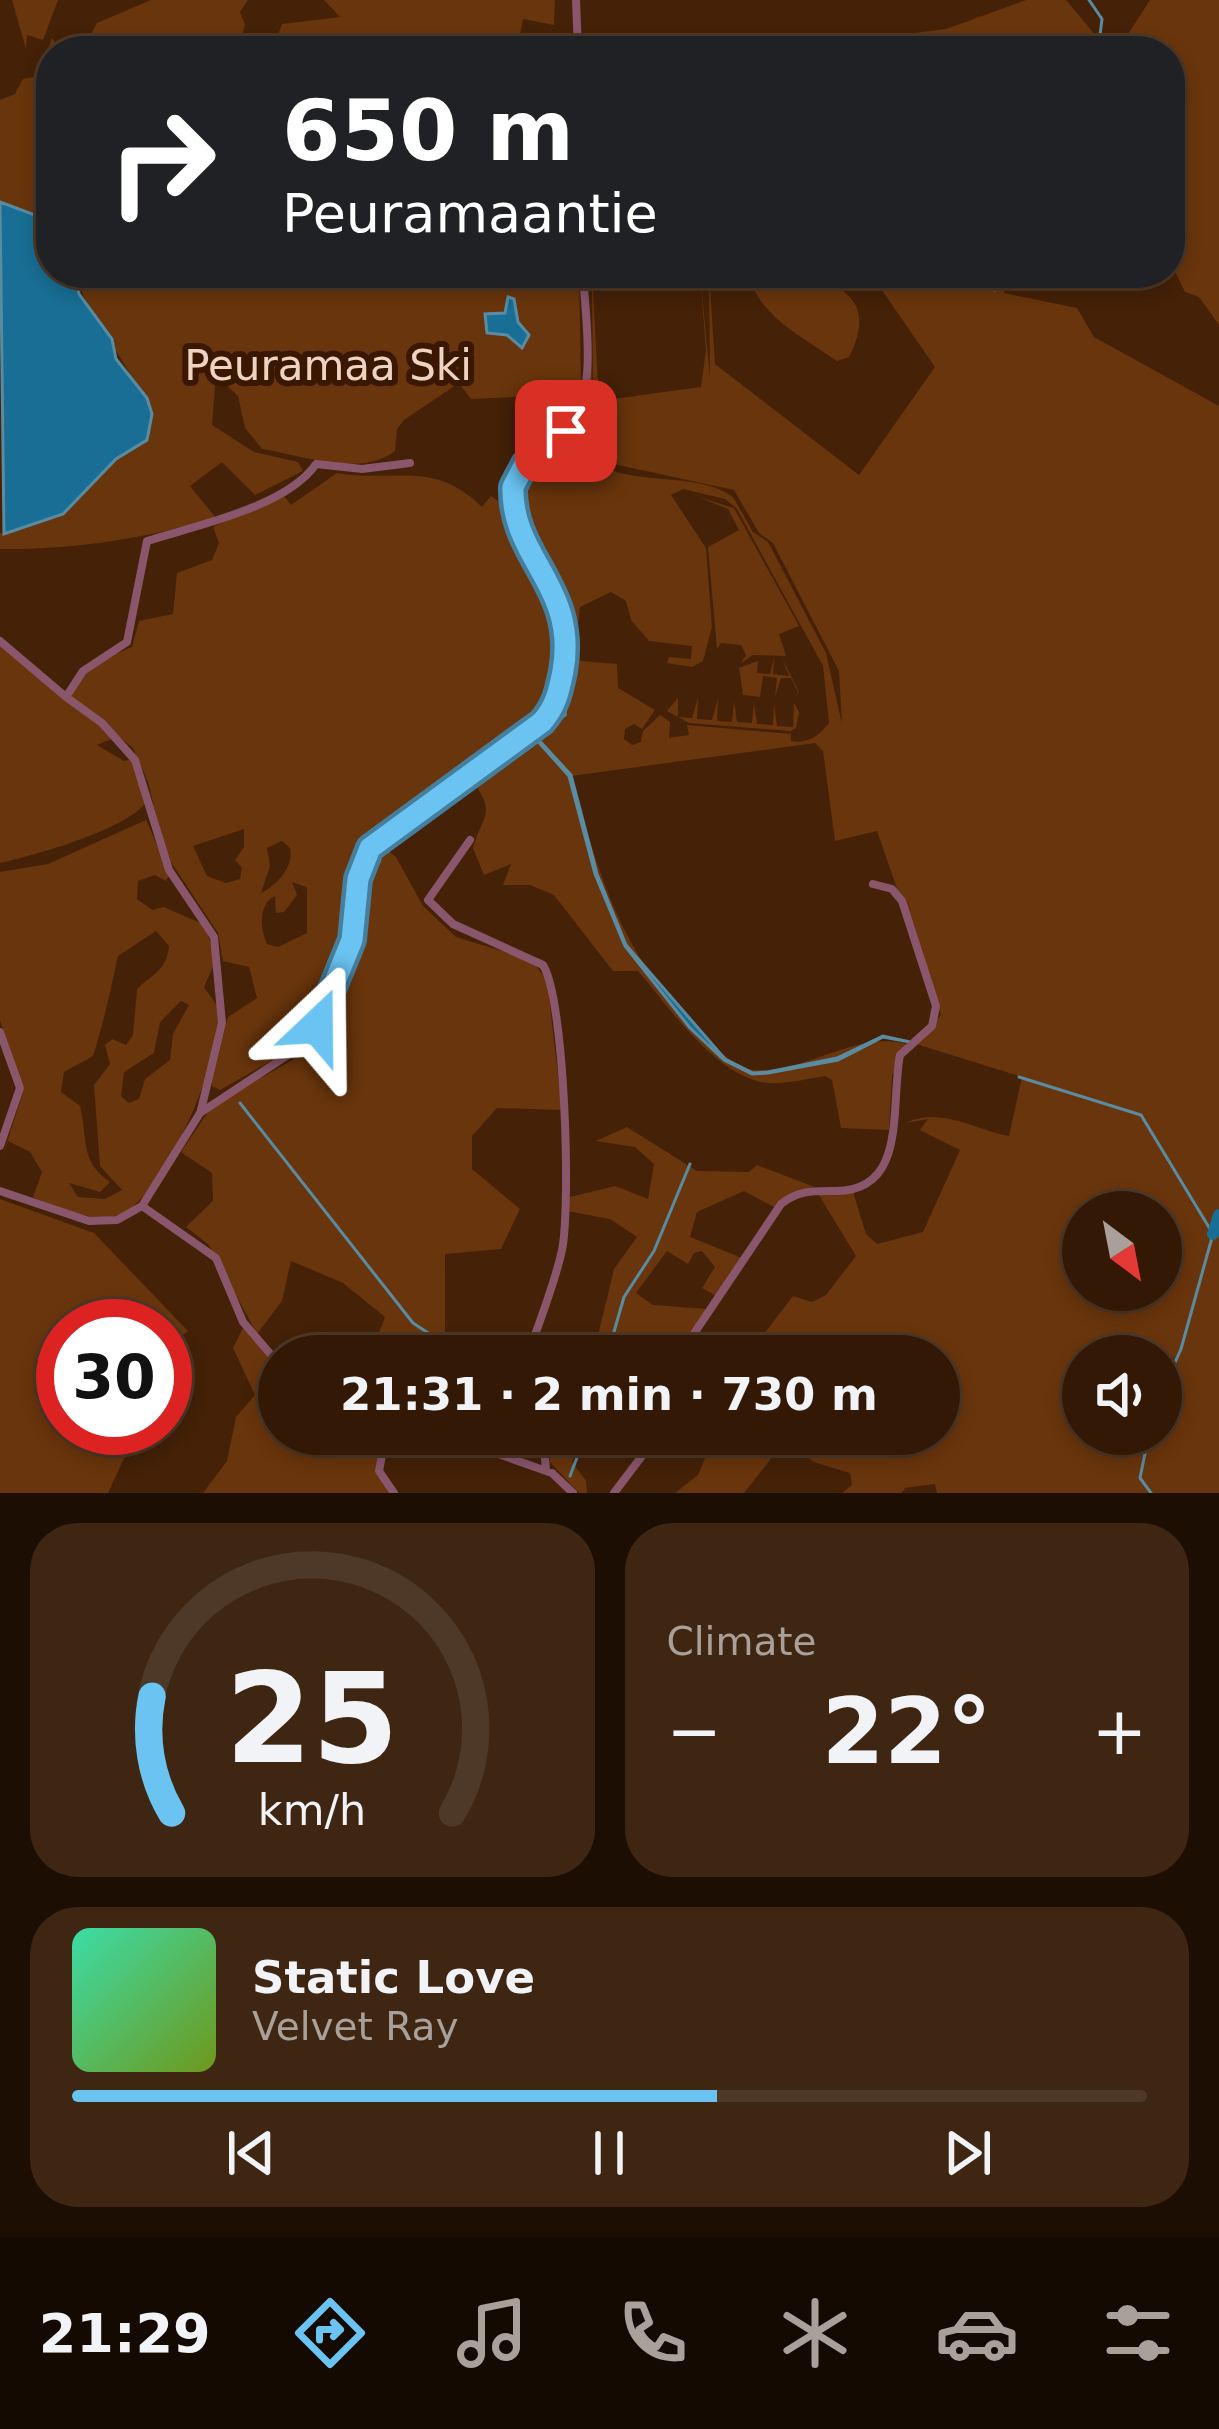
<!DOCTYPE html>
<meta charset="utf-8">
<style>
body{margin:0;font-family:"DejaVu Sans",sans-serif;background:#3e2613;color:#f1f3f6;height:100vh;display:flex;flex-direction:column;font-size:45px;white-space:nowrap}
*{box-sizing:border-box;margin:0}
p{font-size:39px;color:#a9a09a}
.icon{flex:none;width:66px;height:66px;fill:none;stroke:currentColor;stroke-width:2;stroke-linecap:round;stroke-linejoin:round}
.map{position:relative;height:1493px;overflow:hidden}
.side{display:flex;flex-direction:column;gap:30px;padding:30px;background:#1c0e03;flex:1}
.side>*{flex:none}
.banner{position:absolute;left:36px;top:36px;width:1149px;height:252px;border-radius:48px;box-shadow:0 6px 18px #0003,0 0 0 3px #4e3827;background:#202124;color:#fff;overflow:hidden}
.needle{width:78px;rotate:148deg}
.buttons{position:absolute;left:1062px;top:1191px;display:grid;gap:24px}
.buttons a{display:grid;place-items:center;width:120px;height:120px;border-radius:50%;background:#331905;box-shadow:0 6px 18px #0003,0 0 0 3px #4e3827;font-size:60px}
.speed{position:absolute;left:36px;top:1299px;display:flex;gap:24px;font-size:60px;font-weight:700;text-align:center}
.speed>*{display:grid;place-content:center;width:156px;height:156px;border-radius:50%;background:#331905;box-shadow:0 6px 18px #0003,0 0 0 3px #4e3827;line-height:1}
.speed .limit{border:18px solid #d22;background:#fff;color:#111}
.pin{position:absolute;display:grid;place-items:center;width:102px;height:102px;color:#fff;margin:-51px;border-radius:24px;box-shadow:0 6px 18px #0006}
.me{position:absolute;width:132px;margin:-66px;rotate:23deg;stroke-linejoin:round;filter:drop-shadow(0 0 9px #0008)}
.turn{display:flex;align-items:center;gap:42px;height:252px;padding:0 48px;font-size:54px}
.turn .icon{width:156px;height:156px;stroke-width:2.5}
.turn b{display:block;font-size:84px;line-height:102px}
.big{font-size:90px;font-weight:700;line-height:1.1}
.side .card{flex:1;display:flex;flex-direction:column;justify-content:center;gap:18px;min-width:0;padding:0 42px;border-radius:48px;background:#3e2613}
.side .dial{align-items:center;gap:0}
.dial svg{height:312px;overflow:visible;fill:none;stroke:#4e3827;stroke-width:7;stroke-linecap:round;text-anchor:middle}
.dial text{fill:#f1f3f6;stroke:none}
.song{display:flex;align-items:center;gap:36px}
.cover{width:144px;height:144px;border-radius:18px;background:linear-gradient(135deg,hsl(160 70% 55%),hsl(80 70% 35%))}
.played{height:12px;border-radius:6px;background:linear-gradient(90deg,#6ac3f1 60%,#4e3827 60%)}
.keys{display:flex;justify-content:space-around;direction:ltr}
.heat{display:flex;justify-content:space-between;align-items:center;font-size:66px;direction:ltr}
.side .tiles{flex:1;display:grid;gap:30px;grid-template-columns:1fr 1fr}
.card:last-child{grid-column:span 2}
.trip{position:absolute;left:258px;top:1335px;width:702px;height:120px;border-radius:60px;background:#331905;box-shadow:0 6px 18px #0003,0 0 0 3px #4e3827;font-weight:700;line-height:120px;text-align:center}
.tabs{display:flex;height:192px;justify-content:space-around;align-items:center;background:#140a02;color:#a9a09a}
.tabs .icon{width:84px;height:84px}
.tabs .active{color:#6ac3f1}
.tabs b{font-size:54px;color:#f1f3f6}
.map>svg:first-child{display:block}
</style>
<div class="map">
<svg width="1219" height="1493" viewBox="0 0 1219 1493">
<rect width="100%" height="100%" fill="#442107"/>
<path fill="#69350c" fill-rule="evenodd" d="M12 0H58L43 40 27 35 26 49Z
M151 0H248L240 12 245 24 239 51H51V221L0 202V100L15 94 23 79 38 76 52 38 59 48H84L97 23Z
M324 0H555L554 25 523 19 517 51H364L283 44 278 35 282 24 340 17Z
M1026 0H1066L1102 43 1099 51H853L875 38 946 29Z
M1150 0H1219V325L1199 297 1185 292 1170 261V51H1117Z
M76 273H579L581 382 577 394 471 399 459 383 404 420 397 429 395 451C360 478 302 455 262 449L245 428 238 396 216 375 212 425 254 452 298 462 303 471 255 495 222 462 190 486 216 518C147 538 74 550 0 549V533L63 514 116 459 147 440C162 393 84 322 76 273Z
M586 273 593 398 592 273 599 401 701 387 706 350 700 273 710 377 709 273 715 364 859 475 935 367 870 273H1012L1004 293 1077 308 1094 337 1219 406V1493H937L935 1484 905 1488 902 1493H842L852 1485 850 1473 814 1462 798 1451 773 1456 744 1493H675L698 1475 715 1434H939V1356H747L793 1296 812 1302 826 1295 856 1256 817 1192H853L866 1234 877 1244 923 1232 960 1150 920 1130 928 1119 906 1123C939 1106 976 1130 1009 1136L1022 1077 916 1044 941 1015 877 831 835 841 823 751 815 743 571 776C600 879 623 959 703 1035 718 1049 735 1069 756 1070 809 1072 856 1030 907 1044L892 1076 889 1130 841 1128 832 1080 825 1076C805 1079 777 1087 757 1081 709 1067 670 1008 638 971H613L554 895 530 885H503L511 864 484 875 473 848C484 811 497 815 470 777L554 711 569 660 617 664 618 688 655 710 642 729 634 724 625 729 624 739 632 745 641 742 643 731 660 715 670 722 669 738 689 735 687 725 791 734V741C808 744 819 736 829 723L823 666 737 509 725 499 683 489 671 495 706 548 712 627 703 661 692 667 667 663 669 657 691 659 692 646 649 641 631 620 626 601 611 592 580 607 576 646 569 644 564 607 541 566 517 495 535 460 584 435ZM580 447 609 463 734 490 759 533 773 543 839 671 842 724 826 653 768 542 753 532 733 497C691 466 612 494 580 447ZM1083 1212H1161V1290H1083ZM1083 1356H1161V1434H1083Z
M748 273C800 273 890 278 849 357L837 361C803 337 758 316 748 273Z
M337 473C398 483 433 459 482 507L491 496 502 504 509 496C517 520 524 545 534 568 541 583 553 595 558 610 572 651 558 695 531 725L369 842 355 879 351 934 304 1042 220 1090 212 1086V1078L228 1017 257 998 249 967 223 961 218 933 165 853 148 782 133 748 70 698C74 672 109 656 132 647L139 621 173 614 177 573 212 560 219 543 213 527 282 493 291 505ZM244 829V847L235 860 242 868 240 879 226 883 207 876 193 846ZM282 841 290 848C294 867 277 885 261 893L270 866 267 848ZM292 882 307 887V933L278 947 267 944C260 929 258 904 275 896L276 913 284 912 297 895Z
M698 497 734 508 799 626 779 634 786 656 753 655 741 663 746 655 741 645 721 643 717 649 708 547 739 530 728 509Z
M0 644 114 738 97 745 124 761 133 759 148 799C134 828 32 856 0 863Z
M774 658 773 674 789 676 782 658 799 692 791 699 798 692 791 678H781L775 697 777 678 763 676 760 697 743 695 739 668 758 661 757 673 770 674Z
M678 698V717L692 718 698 698 697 719 712 720 718 699 717 721 732 722 734 701 737 722 752 723 754 703 757 724 773 725 774 704 777 726 793 727 794 703 799 712 796 728 790 731 689 723 667 711Z
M146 820 170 874 166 881 155 875 138 881 137 899 152 910 164 907 205 925 216 960 204 987C209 995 216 1001 218 1010 225 1054 163 1198 121 1214 91 1225 60 1210 33 1197L42 1172 30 1152 8 1141 0 1164 23 1092 0 1020V872L48 864ZM156 931 169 946C166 972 153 973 137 989L133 1035 126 1045 112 1039 105 1045 110 1064 94 1085 100 1166 122 1190 105 1199 78 1197 69 1183 100 1192 110 1182C79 1161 88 1137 80 1106L61 1092 64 1072 93 1056C104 1022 110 992 118 956ZM181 1001 189 1005 173 1034 170 1060 145 1079 139 1099 129 1103 121 1096 124 1072 154 1053 160 1022Z
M378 843 396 857 423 906 456 937 531 960 547 980 562 1110 497 1108 472 1136V1169L520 1209 501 1249 445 1254V1356H370L385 1317 343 1283 291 1261 282 1301 257 1334 209 1245 186 1227 213 1201 212 1173 181 1152 212 1106 294 1059 319 1028 357 936 365 865Z
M627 1127 697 1171 749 1172 757 1165 815 1187 801 1190 776 1208 744 1191 697 1212 690 1237 742 1258 716 1296 702 1288 715 1267 702 1251 694 1253 688 1264 667 1251 636 1293 653 1305 707 1309 681 1356 633 1347 625 1356H593L614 1269 637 1237 610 1219 567 1211 566 1198 615 1186 648 1199 654 1164 635 1147 596 1141Z
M0 1199 94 1233 188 1331 165 1348V1326H63V1428H138L108 1493H0Z
M244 1326 279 1367V1434H384L377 1471 392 1493H203L227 1461 236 1417 255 1395 233 1348Z
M547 1434H584L572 1462 586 1481 587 1493H579L550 1462Z"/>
<path fill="#186e94" stroke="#598ca2" stroke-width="3" d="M0 202 51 221V273H76L79 294 112 339 116 359 147 398 152 414 147 440 116 459 63 514 4 534Z
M508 297 514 299 518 322 529 335 522 348 507 335 487 333 485 314 505 313Z
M569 663 565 715 537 738 571 775 597 874 626 945 725 1059 753 1073 768 1072 837 1058 883 1036 910 1042 883 1037 838 1060 768 1073 752 1074 724 1060 690 1028 625 946 595 874 569 776 534 737 564 715Z"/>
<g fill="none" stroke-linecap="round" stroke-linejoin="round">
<path stroke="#598ca2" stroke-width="3" d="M1089 0 1102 19 1098 51
M995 290 1003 273
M1019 1077 1141 1115 1213 1234 1181 1349 1161 1394
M240 1103 413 1323 442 1342 516 1356
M607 1356 624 1297 654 1251 690 1164
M1149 1434 1140 1478 1151 1493
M570 1476 584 1439 573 1434"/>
<path stroke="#186e94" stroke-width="12" d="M1213 1234 1219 1215"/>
<path stroke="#89566b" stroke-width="8" d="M576 0 578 51
M0 641 66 697
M470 840 428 900 453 924 543 965C565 1000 571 1206 562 1250 554 1287 539 1321 528 1356
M0 1032 20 1088 0 1146
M201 1110 222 1023 214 937 169 870 135 760 102 723 66 697 83 671 127 642 147 541C194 526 287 507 316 464L362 469 410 463
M0 1191 89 1221 117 1220 142 1206 200 1113 306 1043 352 940 358 879 370 848 542 722 555 704 568 635 566 619 536 565 513 487C522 459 546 452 565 433 600 395 585 319 583 273
M142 1206 216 1258 243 1322 279 1364
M685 1356 687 1344 781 1204C798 1190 814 1191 835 1191 908 1192 890 1107 900 1055L932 1026 936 1006 902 901 892 889 873 884
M386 1434 379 1471 394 1493
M442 1434 552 1473 573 1493
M543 1434 546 1470
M614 1493 648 1448 672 1434"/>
</g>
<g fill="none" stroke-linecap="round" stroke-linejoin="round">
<defs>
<path id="route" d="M317 1026 352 940 358 879 370 848 542 722C556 706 559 691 563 671 578 586 511 559 513 487L525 464 566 431"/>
</defs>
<use href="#route" stroke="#457f9d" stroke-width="30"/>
<use href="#route" stroke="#6ac3f1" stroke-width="21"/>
</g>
<g text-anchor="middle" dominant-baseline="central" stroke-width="12" stroke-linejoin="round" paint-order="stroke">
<g font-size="42" fill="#efd3c2" stroke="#391700">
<text x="328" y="365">Peuramaa Ski</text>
</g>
</g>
</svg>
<div class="buttons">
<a><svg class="needle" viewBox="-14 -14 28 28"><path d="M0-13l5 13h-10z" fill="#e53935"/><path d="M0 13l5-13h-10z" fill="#a9a09a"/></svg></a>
<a><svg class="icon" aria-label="sound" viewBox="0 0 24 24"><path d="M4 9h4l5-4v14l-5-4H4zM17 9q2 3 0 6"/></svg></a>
</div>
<div class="speed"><div class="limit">30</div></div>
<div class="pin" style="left:566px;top:431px;background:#d93025"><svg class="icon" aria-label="arrive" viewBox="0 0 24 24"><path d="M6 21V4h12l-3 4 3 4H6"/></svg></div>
<svg class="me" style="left:317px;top:1026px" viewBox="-20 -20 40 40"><path d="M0-17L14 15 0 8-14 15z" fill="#6ac3f1" stroke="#fff" stroke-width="4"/></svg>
<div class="trip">21:31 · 2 min · 730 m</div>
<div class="banner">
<div class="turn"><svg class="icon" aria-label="right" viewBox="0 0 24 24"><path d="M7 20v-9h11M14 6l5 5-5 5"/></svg><div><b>650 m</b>Peuramaantie</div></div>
</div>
</div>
<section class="side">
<div class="tiles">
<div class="card dial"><svg viewBox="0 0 100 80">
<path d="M14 69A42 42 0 1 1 86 69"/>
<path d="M14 69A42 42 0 0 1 9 39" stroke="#6ac3f1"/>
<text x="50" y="56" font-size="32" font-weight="700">25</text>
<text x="50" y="72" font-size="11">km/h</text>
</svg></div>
<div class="card"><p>Climate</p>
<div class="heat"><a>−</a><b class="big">22°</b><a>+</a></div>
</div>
<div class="card">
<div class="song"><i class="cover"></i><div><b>Static Love</b><p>Velvet Ray</p></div></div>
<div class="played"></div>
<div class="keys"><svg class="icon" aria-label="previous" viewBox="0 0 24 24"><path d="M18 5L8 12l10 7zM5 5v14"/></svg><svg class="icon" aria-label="pause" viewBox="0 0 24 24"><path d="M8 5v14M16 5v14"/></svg><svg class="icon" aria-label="next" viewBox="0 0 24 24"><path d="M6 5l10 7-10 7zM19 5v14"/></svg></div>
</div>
</div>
</section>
<nav class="tabs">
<b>21:29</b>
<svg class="icon active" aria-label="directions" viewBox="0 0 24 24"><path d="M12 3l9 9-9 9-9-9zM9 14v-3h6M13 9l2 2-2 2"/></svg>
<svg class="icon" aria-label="music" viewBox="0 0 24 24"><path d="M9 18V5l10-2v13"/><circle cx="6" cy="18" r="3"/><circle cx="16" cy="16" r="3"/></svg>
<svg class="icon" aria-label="phone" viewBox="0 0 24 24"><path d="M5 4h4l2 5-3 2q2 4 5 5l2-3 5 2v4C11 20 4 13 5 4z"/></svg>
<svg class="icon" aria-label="climate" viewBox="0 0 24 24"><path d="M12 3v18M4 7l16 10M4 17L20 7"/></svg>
<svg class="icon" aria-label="car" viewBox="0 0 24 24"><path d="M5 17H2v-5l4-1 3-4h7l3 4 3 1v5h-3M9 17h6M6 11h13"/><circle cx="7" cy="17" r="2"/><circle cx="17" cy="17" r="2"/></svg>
<svg class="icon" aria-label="filters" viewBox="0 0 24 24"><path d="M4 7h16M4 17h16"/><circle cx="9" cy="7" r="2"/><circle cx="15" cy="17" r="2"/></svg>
</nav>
